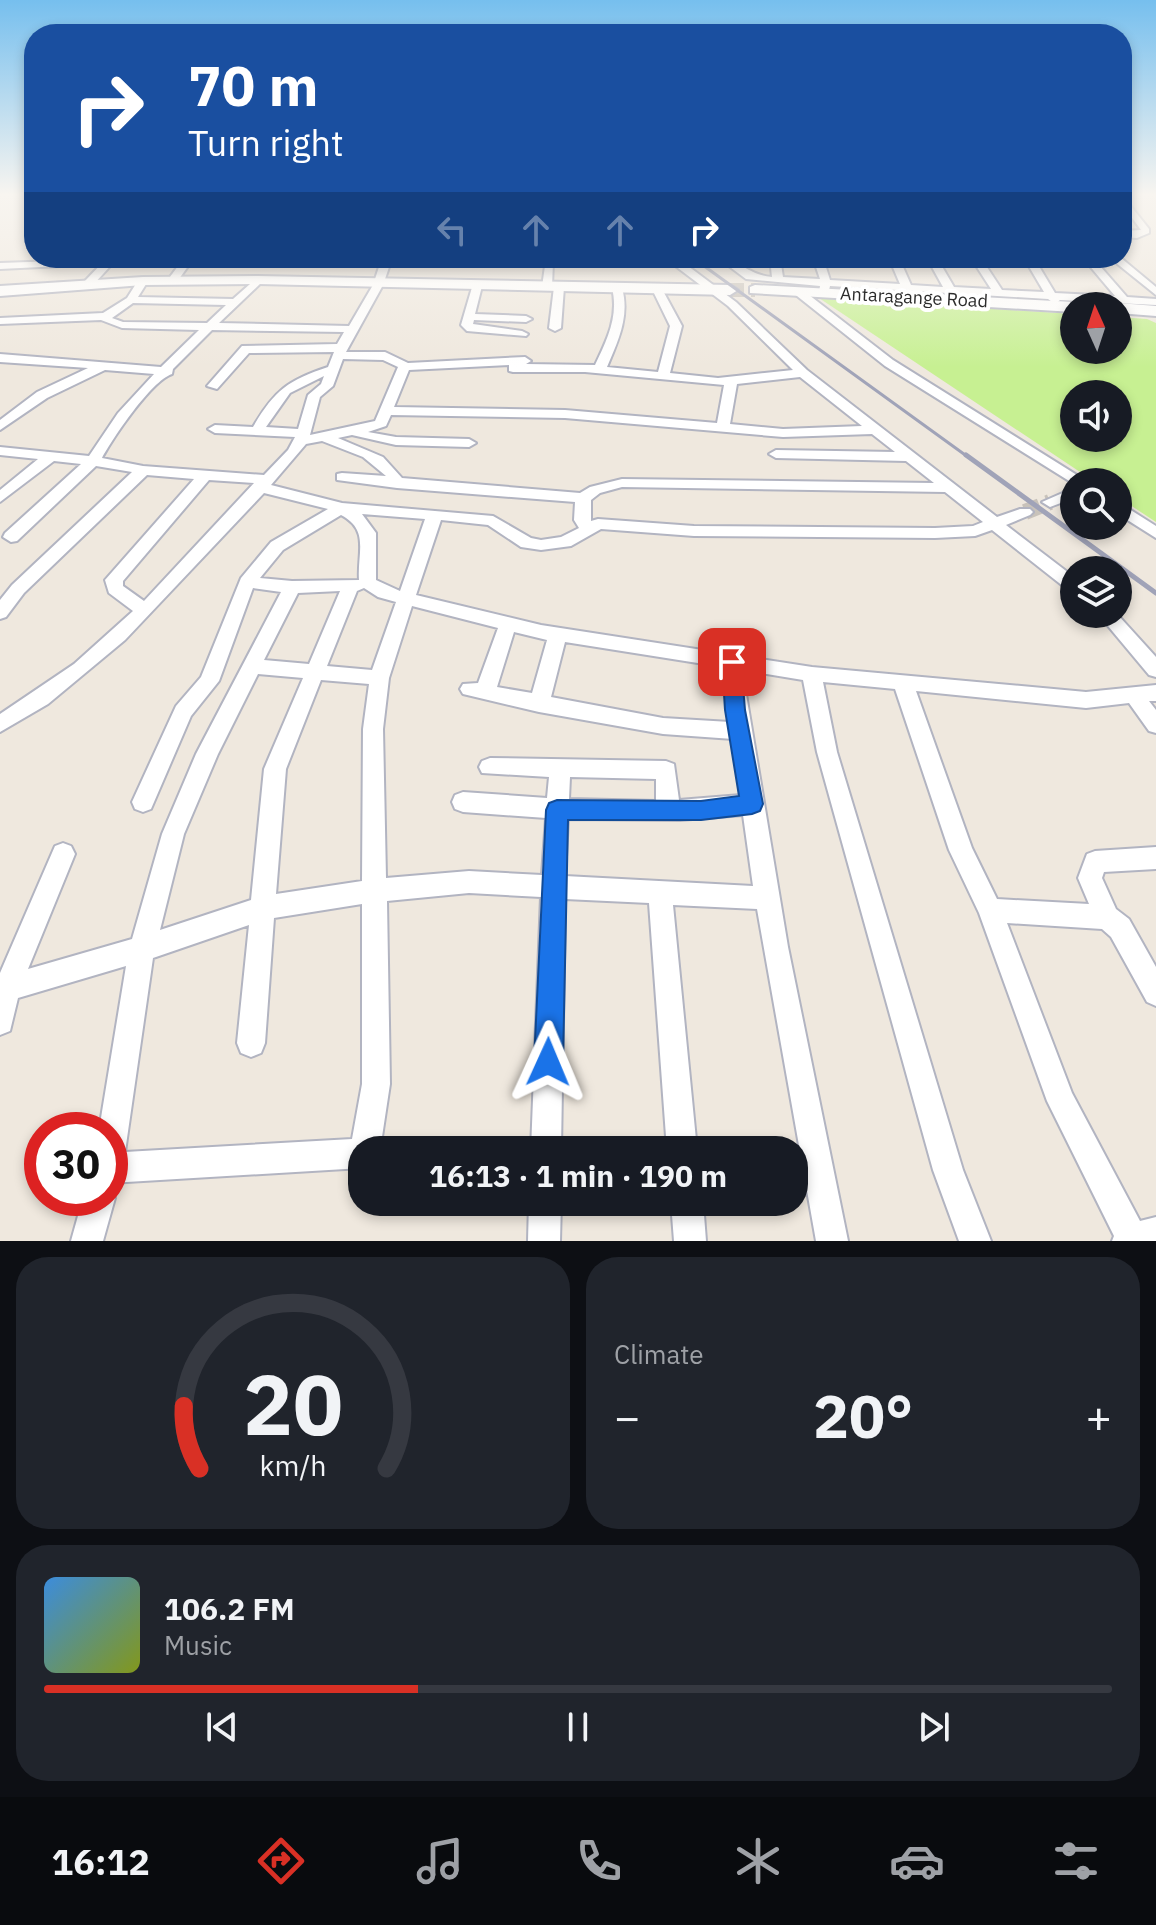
<!DOCTYPE html>
<meta charset="utf-8">
<style>
body{margin:0;font-family:"IBM Plex Sans",sans-serif;background:#20242c;color:#f1f3f6;height:100vh;display:flex;flex-direction:column;font-size:30px;white-space:nowrap}
*{box-sizing:border-box;margin:0}
p{font-size:26px;color:#9ea1a6}
.icon{flex:none;width:44px;height:44px;fill:none;stroke:currentColor;stroke-width:2;stroke-linecap:round;stroke-linejoin:round}
.map{position:relative;height:1241px;overflow:hidden}
.drawer{display:flex;flex-direction:column;gap:16px;padding:16px;background:#0d0f14;flex:1}
.drawer>*{flex:none}
.top-card{position:absolute;left:24px;top:24px;width:1108px;height:244px;border-radius:32px;box-shadow:0 4px 12px #0003;background:#1a4fa0;color:#fff;overflow:hidden}
.needle{width:52px;rotate:357deg}
.buttons{position:absolute;left:1060px;top:292px;display:grid;gap:16px}
.buttons a{display:grid;place-items:center;width:72px;height:72px;border-radius:50%;background:#171b24;box-shadow:0 4px 12px #0003;font-size:40px}
.speed{position:absolute;left:24px;top:1112px;display:flex;gap:16px;font-size:40px;font-weight:700;text-align:center}
.speed>*{display:grid;place-content:center;width:104px;height:104px;border-radius:50%;background:#171b24;box-shadow:0 4px 12px #0003;line-height:1}
.speed .limit{border:12px solid #d22;background:#fff;color:#111}
.pin{position:absolute;display:grid;place-items:center;width:68px;height:68px;color:#fff;margin:-34px;border-radius:16px;box-shadow:0 4px 12px #0006}
.me{position:absolute;width:88px;margin:-44px;rotate:1deg;stroke-linejoin:round;filter:drop-shadow(0 0 6px #0008)}
.turn{display:flex;align-items:center;gap:28px;height:168px;padding:0 32px;font-size:36px}
.turn .icon{width:104px;height:104px;stroke-width:2.5}
.turn b{display:block;font-size:56px;line-height:68px}
.lanes{display:flex;align-items:center;height:76px;padding:0 32px;background:#0003;justify-content:center;gap:40px;direction:ltr}
.lanes .off{opacity:.35}
.big{font-size:60px;font-weight:700;line-height:1.1}
.drawer .card{flex:1;display:flex;flex-direction:column;justify-content:center;gap:12px;min-width:0;padding:0 28px;border-radius:32px;background:#20242c}
.drawer .dial{align-items:center;gap:0}
.dial svg{height:208px;overflow:visible;fill:none;stroke:#363941;stroke-width:7;stroke-linecap:round;text-anchor:middle}
.dial text{fill:#f1f3f6;stroke:none}
.song{display:flex;align-items:center;gap:24px}
.cover{width:96px;height:96px;border-radius:12px;background:linear-gradient(135deg,hsl(210 70% 55%),hsl(70 70% 35%))}
.played{height:8px;border-radius:4px;background:linear-gradient(90deg,#d93025 35%,#363941 35%)}
.keys{display:flex;justify-content:space-around;direction:ltr}
.heat{display:flex;justify-content:space-between;align-items:center;font-size:44px;direction:ltr}
.drawer .tiles{flex:1;display:grid;gap:16px;grid-template-columns:1fr 1fr}
.card:last-child{grid-column:span 2}
.trip{position:absolute;left:348px;top:1136px;width:460px;height:80px;border-radius:32px;background:#171b24;box-shadow:0 4px 12px #0003;font-weight:700;line-height:80px;text-align:center}
.dock{display:flex;height:128px;justify-content:space-around;align-items:center;background:#090b0e;color:#9ea1a6}
.dock .icon{width:56px;height:56px}
.dock .active{color:#d93025}
.dock b{font-size:36px;color:#f1f3f6}
.map>svg:first-child{display:block}
</style>
<div class="map">
<svg width="1156" height="1241" viewBox="0 0 1156 1241">
<rect width="100%" height="100%" fill="#efe8de"/>
<path fill="#c7f092" fill-rule="evenodd" d="M819 298 1074 314V350H1118V317L1147 319 1156 323V522L1118 497V482H1095ZM1074 394H1118V438H1074Z"/>
<g fill="none" stroke-linecap="round" stroke-linejoin="round">
<path stroke="#c8c2ba" stroke-width="16" stroke-dasharray="16 8" stroke-linecap="butt" d="M1025 512 1050 502"/>
<path stroke="#c8c2ba" stroke-width="14" stroke-dasharray="14 7" stroke-linecap="butt" d="M730 290H755"/>
<defs>
<path id="street" d="M1122 195 1149 229V233L1137 238 1122 237V231L1141 230 1122 204Z
M107 258H139L114 262 92 286H84V282Z
M184 258H194L176 283H168L167 281Z
M382 258H392L383 285 346 352H385L408 363 525 357 531 361 526 364 595 365C607 340 619 316 612 288L617 285 622 288C630 316 618 341 607 367L658 372 670 326 652 289 657 286 662 289 682 326 670 373 718 378 793 370 728 306 674 265H600L595 262 600 259 680 260 736 302 807 370 997 517 1020 509H1030L1033 512 1030 515 1006 525 1074 577V592L1068 590 992 530 975 536 935 538 694 536 601 529 571 546 541 550 521 547 488 525 441 520 416 595 541 625 812 667 1086 692 1156 685V701H1149L1156 710V733L1149 731 1129 703 1086 708 916 691 972 848 997 899 1089 904 1078 878 1087 854 1095 851 1156 847V869L1104 872 1102 878 1116 909 1129 919 1156 967V1006L1147 1002 1111 937 1102 929 1007 923 1072 1093 1140 1221 1156 1217V1241H1112L1114 1236 1047 1101 979 913 949 850 895 689 823 682 837 752 963 1170 991 1241H959L933 1170 817 752 803 680 742 670 788 947 848 1241H816L757 909 673 905 697 1150H667L649 903 565 899 561 1150H531L541 897 469 893 387 901 390 1084 380 1150H362V1168L110 1183V1130H99L126 966 18 998 10 1031 0 1035V973L55 846 63 843 71 846 75 854 28 969 132 939 162 834 196 754 281 592 253 588 219 681 191 716 151 809 143 812 135 809 132 802 176 706 201 677 241 578 271 542 328 509 264 493 125 640 48 704 0 732V714L74 664 133 611 109 593 105 580 194 479 147 475 24 593 6 617 0 619V600L12 585 132 472 96 466 17 541 11 542 3 537 5 533 81 464 54 461 0 502V490L38 459 0 455V447L89 456 118 413 154 374 105 370 47 398 0 430V420L37 392 88 368 0 362V354L161 367 199 330 122 328 101 320 0 324V318L103 313 127 298 139 279 143 278 148 281 138 297 233 299 258 277 262 278V282L219 323 349 326 373 285ZM133 303 226 305 207 323 123 322 112 318ZM212 330 344 332 337 344 242 346 207 386 217 389 249 353 334 352 328 367C288 380 274 391 253 427L215 425 208 429 215 433 295 437 288 450 264 475 143 466 102 458C113 438 151 381 172 374L173 369ZM343 359 383 360 398 367 375 421 310 435 320 397 333 386ZM509 365V371L513 372H585L724 385 717 423 565 410 394 407 409 370ZM324 376 321 384 308 395 298 429 266 427 290 393ZM800 377 862 426 783 429 730 424 737 384ZM391 415 565 418 783 437 872 434 895 452 776 450 769 454 776 458 906 461 934 483 622 479 590 487 580 493 402 478 383 457 338 438 352 435 396 445 469 447 476 443 469 439 396 437 368 432 386 426ZM322 441 363 457 386 476 342 473 337 474V480L397 488 575 502 574 520 579 528 561 537 541 540 531 538 493 516 342 503 271 485 306 444ZM209 480 254 483 144 601 123 586V581ZM622 487 945 492 983 522 973 526 935 528 694 526 598 519 591 521V500L600 493ZM362 514 425 519 400 591 376 580V533ZM341 515C370 530 357 553 359 580L292 581 260 578 283 550ZM364 588 378 597 396 602 372 670 327 666 357 591ZM340 591 309 664 264 660 298 593ZM412 606 498 628 478 683 463 684 460 689 463 694 539 712 663 734 733 739 741 795 679 800 674 764 666 761 490 758 482 761 479 767 482 773 549 777 547 798 463 792 455 795 452 802 455 809 463 812 546 818 542 875 469 871 386 878 383 729 389 678ZM514 632 547 640 532 693 497 687ZM565 642 723 667 730 722 663 718 551 697ZM258 674 303 678 264 769 251 900 160 930 184 834 218 754ZM321 680 369 684 363 729 362 881 276 894 286 769ZM570 777 656 779V801L569 799ZM743 815 753 886 565 876 568 819 680 820ZM362 904V1084L352 1139 125 1152 153 958 249 925 237 1043 241 1053 251 1057 261 1053 265 1043 274 918Z
M476 258 553 261 552 287 547 290 542 287 545 266 481 261Z
M718 258C739 258 747 275 772 277L770 258H780L783 277 820 279 813 258H823L830 280 900 284 889 258H899L911 285 943 287 927 258H937L954 287 991 289 971 258H981L1002 290 1044 292 1024 258H1034L1055 293 1115 296 1083 258H1093L1127 297 1156 299V305L1060 300 1055 304 1048 299 830 286 828 294 824 295 819 292 820 286 746 279Z
M1110 258H1121L1156 287V295Z
M57 261 61 262V266L0 269V263Z
M473 284 482 286 475 314 526 316 532 319 526 322 474 320 473 324 522 331 528 334 526 336 467 331 461 325Z
M559 284 564 287 561 328 555 331 549 328 554 287Z
M792 288H800L893 360 1088 482 1074 484 885 366 792 292Z
M1074 488V498L1050 507 1042 502Z
M1118 502 1156 526V538L1118 514Z
M1098 614H1117L1156 657V677L1149 675Z
M110 1187 115 1198 103 1241H71L83 1198H110Z
M529 1202H561L560 1241H528Z
M671 1202H703L706 1241H674Z"/>
<path id="secondary" d="M258 276 730 285 738 290 730 295 258 284 143 285 0 296V286L143 277Z
M755 285 1074 302 1081 306H1074V312L750 293V287Z
M1118 303 1156 306V316L1118 313V306H1111Z"/>
</defs>
<use href="#street" stroke="#b2b4c1" stroke-width="4"/>
<use href="#secondary" stroke="#b2b4c1" stroke-width="4"/>
<use href="#street" fill="#fff" fill-rule="evenodd"/>
<use href="#secondary" fill="#fff" fill-rule="evenodd"/>
<path stroke="#a0a3b8" stroke-width="3" d="M693 258 968 457"/>
<path stroke="#a0a3b8" stroke-width="5" d="M966 455 1156 593"/>
</g>
<linearGradient id="sky" x2="0" y2="1"><stop stop-color="#76bfee"/><stop offset="0.53" stop-color="#f8f5f0"/><stop offset="1" stop-color="#f8f5f0" stop-opacity="0"/></linearGradient>
<rect width="1156" height="367" fill="url(#sky)"/>
<path fill="#1a73e8" stroke="#114b97" stroke-width="2" d="M732 654 741 662 745 710 763 804 760 811 752 814 701 820H568L563 1062 558 1072 548 1076 538 1072 534 1062 546 810 549 803 557 800 701 801 739 796 725 710 722 662Z"/>
<g text-anchor="middle" dominant-baseline="central" stroke-width="8" stroke-linejoin="round" paint-order="stroke">
<g font-size="18" fill="#2c2c2c" stroke="#fff">
<text transform="translate(914 297) rotate(3)">Antaragange Road</text>
</g>
</g>
</svg>
<div class="buttons">
<a><svg class="needle" viewBox="-14 -14 28 28"><path d="M0-13l5 13h-10z" fill="#e53935"/><path d="M0 13l5-13h-10z" fill="#9ea1a6"/></svg></a>
<a><svg class="icon" aria-label="sound" viewBox="0 0 24 24"><path d="M4 9h4l5-4v14l-5-4H4zM17 9q2 3 0 6"/></svg></a>
<a><svg class="icon" aria-label="search" viewBox="0 0 24 24"><circle cx="10" cy="10" r="6"/><path d="M15 15l6 6"/></svg></a>
<a><svg class="icon" aria-label="layers" viewBox="0 0 24 24"><path d="M12 4l9 5-9 5-9-5zM3 14l9 5 9-5"/></svg></a>
</div>
<div class="speed"><div class="limit">30</div></div>
<div class="pin" style="left:732px;top:662px;background:#d93025"><svg class="icon" aria-label="arrive" viewBox="0 0 24 24"><path d="M6 21V4h12l-3 4 3 4H6"/></svg></div>
<svg class="me" style="left:548px;top:1062px" viewBox="-20 -20 40 40"><path d="M0-17L14 15 0 8-14 15z" fill="#1a73e8" stroke="#fff" stroke-width="4"/></svg>
<div class="trip">16:13 · 1 min · 190 m</div>
<div class="top-card">
<div class="turn"><svg class="icon" aria-label="right" viewBox="0 0 24 24"><path d="M7 20v-9h11M14 6l5 5-5 5"/></svg><div><b>70 m</b>Turn right</div></div>
<div class="lanes"><svg class="icon off" aria-label="left" viewBox="0 0 24 24"><path d="M17 20v-9H6M10 6l-5 5 5 5"/></svg><svg class="icon off" aria-label="ahead" viewBox="0 0 24 24"><path d="M12 20V5M6 11l6-6 6 6"/></svg><svg class="icon off" aria-label="ahead" viewBox="0 0 24 24"><path d="M12 20V5M6 11l6-6 6 6"/></svg><svg class="icon" aria-label="right" viewBox="0 0 24 24"><path d="M7 20v-9h11M14 6l5 5-5 5"/></svg></div>
</div>
</div>
<section class="drawer">
<div class="tiles">
<div class="card dial"><svg viewBox="0 0 100 80">
<path d="M14 69A42 42 0 1 1 86 69"/>
<path d="M14 69A42 42 0 0 1 8 45" stroke="#d93025"/>
<text x="50" y="56" font-size="32" font-weight="700">20</text>
<text x="50" y="72" font-size="11">km/h</text>
</svg></div>
<div class="card"><p>Climate</p>
<div class="heat"><a>−</a><b class="big">20°</b><a>+</a></div>
</div>
<div class="card">
<div class="song"><i class="cover"></i><div><b>106.2 FM</b><p>Music</p></div></div>
<div class="played"></div>
<div class="keys"><svg class="icon" aria-label="previous" viewBox="0 0 24 24"><path d="M18 5L8 12l10 7zM5 5v14"/></svg><svg class="icon" aria-label="pause" viewBox="0 0 24 24"><path d="M8 5v14M16 5v14"/></svg><svg class="icon" aria-label="next" viewBox="0 0 24 24"><path d="M6 5l10 7-10 7zM19 5v14"/></svg></div>
</div>
</div>
</section>
<nav class="dock">
<b>16:12</b>
<svg class="icon active" aria-label="directions" viewBox="0 0 24 24"><path d="M12 3l9 9-9 9-9-9zM9 14v-3h6M13 9l2 2-2 2"/></svg>
<svg class="icon" aria-label="music" viewBox="0 0 24 24"><path d="M9 18V5l10-2v13"/><circle cx="6" cy="18" r="3"/><circle cx="16" cy="16" r="3"/></svg>
<svg class="icon" aria-label="phone" viewBox="0 0 24 24"><path d="M5 4h4l2 5-3 2q2 4 5 5l2-3 5 2v4C11 20 4 13 5 4z"/></svg>
<svg class="icon" aria-label="climate" viewBox="0 0 24 24"><path d="M12 3v18M4 7l16 10M4 17L20 7"/></svg>
<svg class="icon" aria-label="car" viewBox="0 0 24 24"><path d="M5 17H2v-5l4-1 3-4h7l3 4 3 1v5h-3M9 17h6M6 11h13"/><circle cx="7" cy="17" r="2"/><circle cx="17" cy="17" r="2"/></svg>
<svg class="icon" aria-label="filters" viewBox="0 0 24 24"><path d="M4 7h16M4 17h16"/><circle cx="9" cy="7" r="2"/><circle cx="15" cy="17" r="2"/></svg>
</nav>
